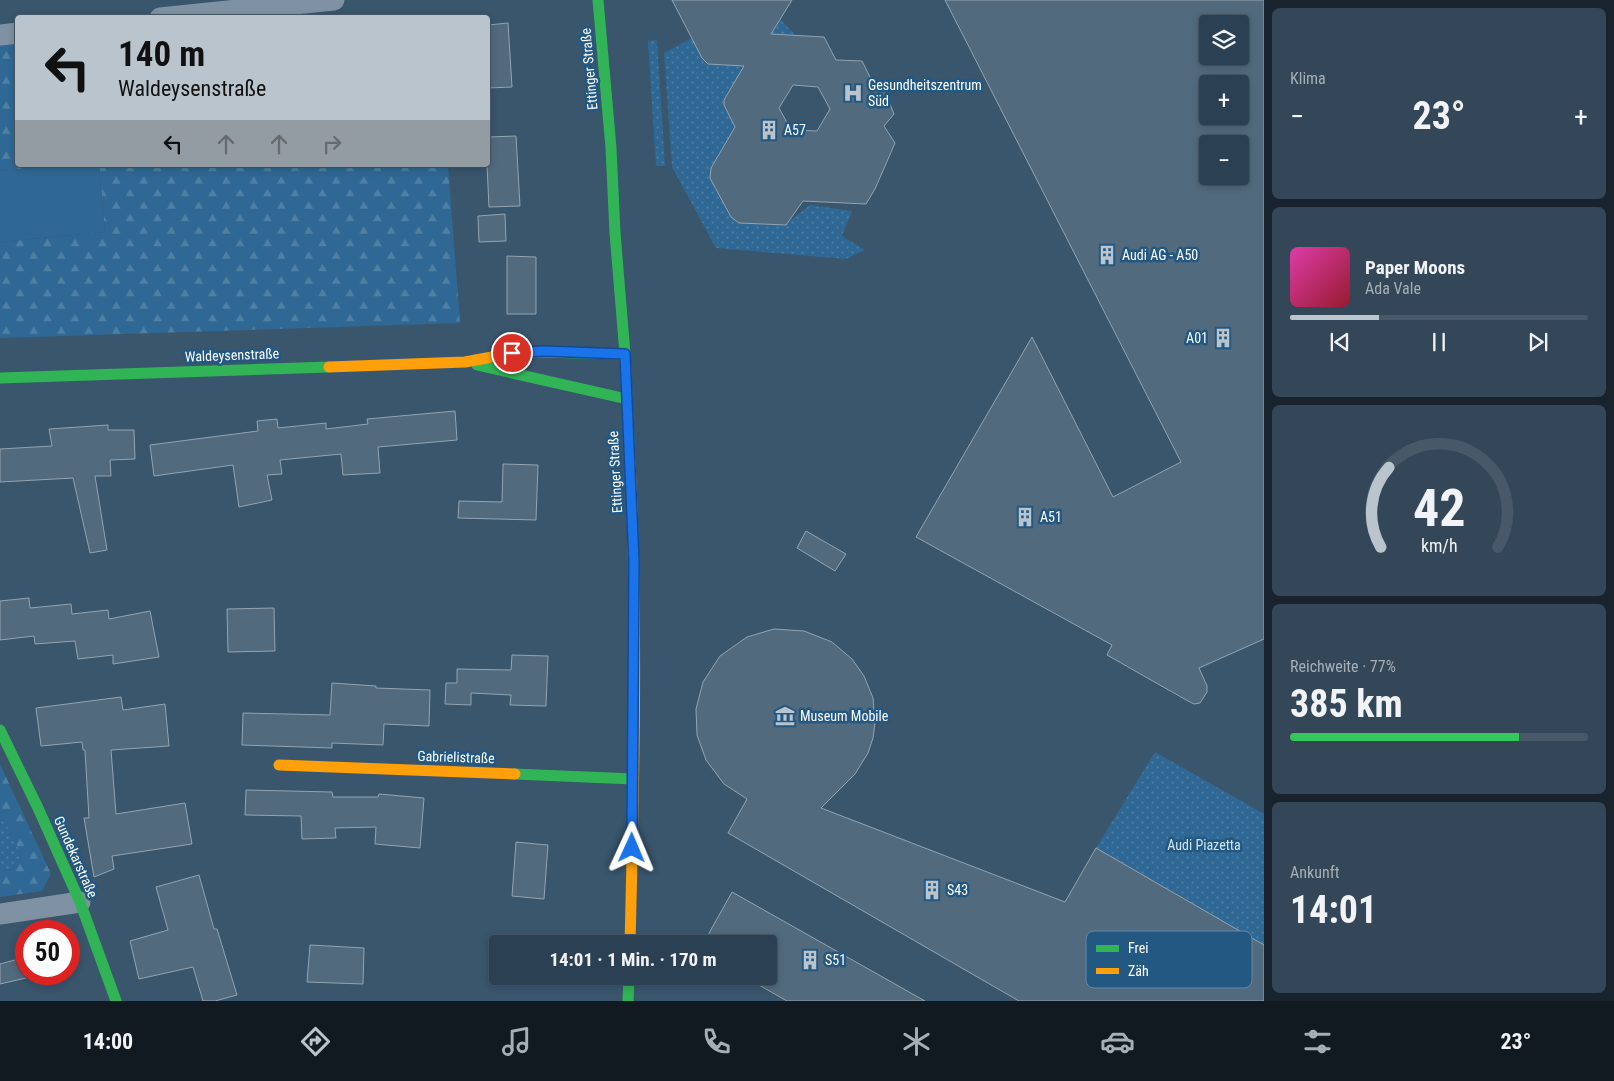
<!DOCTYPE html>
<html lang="de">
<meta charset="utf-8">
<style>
body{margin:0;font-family:"Roboto Condensed",sans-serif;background:#334759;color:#f1f3f6;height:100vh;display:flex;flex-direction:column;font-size:19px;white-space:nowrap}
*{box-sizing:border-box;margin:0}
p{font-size:16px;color:#a6afb8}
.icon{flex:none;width:28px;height:28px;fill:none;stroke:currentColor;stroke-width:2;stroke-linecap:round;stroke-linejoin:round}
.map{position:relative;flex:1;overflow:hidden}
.sheet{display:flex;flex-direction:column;gap:8px;padding:8px;background:#18232d;width:350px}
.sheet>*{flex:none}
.guide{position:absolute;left:15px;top:15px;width:475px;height:152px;border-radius:5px;box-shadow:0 2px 8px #0003,0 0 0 1px #475969;background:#bac4cc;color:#111;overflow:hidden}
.tools{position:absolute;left:1199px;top:15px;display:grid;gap:10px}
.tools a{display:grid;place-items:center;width:50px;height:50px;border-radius:5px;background:#2b4052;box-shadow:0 2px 8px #0003,0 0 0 1px #475969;font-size:25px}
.speed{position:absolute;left:15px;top:920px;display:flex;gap:10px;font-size:25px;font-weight:700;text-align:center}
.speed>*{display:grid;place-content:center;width:65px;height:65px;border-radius:50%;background:#2b4052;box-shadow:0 2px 8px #0003,0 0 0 1px #475969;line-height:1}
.speed .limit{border:8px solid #d22;background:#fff;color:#111}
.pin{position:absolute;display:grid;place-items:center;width:42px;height:42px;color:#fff;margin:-21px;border:2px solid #fff;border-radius:50%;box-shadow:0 1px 5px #0007}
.me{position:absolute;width:55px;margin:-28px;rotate:1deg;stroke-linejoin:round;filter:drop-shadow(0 0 4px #0008)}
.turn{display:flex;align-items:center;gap:18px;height:105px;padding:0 20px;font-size:22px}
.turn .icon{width:65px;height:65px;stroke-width:2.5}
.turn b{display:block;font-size:35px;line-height:42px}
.lanes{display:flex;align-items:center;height:48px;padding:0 20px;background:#0003;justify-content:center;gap:25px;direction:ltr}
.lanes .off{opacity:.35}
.big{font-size:38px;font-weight:700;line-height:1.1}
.sheet .card{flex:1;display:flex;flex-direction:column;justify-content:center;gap:8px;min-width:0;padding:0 18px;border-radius:8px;background:#334759}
.sheet .dial{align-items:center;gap:0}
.dial svg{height:130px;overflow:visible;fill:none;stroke:#475969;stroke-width:7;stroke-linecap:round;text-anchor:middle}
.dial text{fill:#f1f3f6;stroke:none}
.song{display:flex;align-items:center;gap:15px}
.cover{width:60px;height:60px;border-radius:8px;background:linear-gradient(135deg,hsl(320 70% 55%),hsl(350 70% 35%))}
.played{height:5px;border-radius:2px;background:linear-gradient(90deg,#bac4cc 30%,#475969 30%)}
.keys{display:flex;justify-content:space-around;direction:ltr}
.heat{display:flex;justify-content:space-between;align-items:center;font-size:28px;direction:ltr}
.charge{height:8px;border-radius:4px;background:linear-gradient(90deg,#34c759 77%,#475969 0)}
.trip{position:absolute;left:489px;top:935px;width:288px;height:50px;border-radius:5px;background:#2b4052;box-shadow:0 2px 8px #0003,0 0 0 1px #475969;font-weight:700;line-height:50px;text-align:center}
.tab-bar{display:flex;height:80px;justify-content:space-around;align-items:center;background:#111a21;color:#a6afb8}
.tab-bar .icon{width:35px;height:35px}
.tab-bar .active{color:#bac4cc}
.tab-bar b{font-size:22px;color:#f1f3f6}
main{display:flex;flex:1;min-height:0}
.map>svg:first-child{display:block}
</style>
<main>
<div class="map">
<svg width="1264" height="1001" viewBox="0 0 1264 1001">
<defs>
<pattern id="grass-dots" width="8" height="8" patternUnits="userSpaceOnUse" patternTransform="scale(1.25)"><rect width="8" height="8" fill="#2f6894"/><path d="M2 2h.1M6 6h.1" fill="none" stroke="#4e7fa4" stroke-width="1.8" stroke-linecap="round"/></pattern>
<pattern id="forest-firs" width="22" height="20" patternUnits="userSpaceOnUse" patternTransform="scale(1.25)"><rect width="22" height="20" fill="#2f6894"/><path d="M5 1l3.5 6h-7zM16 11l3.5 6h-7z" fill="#4e7fa4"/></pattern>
</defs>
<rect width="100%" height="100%" fill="#39566d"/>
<path fill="url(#grass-dots)" d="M780 19 795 35 778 61 738 83H734C720 107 724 104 735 127L711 168 710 178 731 217 739 223 786 224 810 205 852 211 842 236 865 250 846 259 716 248 672 167 664 53 692 38 702 58 708 64 737 66 764 20Z
M657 40 665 166H656L648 41Z
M1155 752 1264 814V945L1096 848Z
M0 811 22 855 13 869 0 871Z"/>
<path fill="url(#forest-firs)" d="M17 23 18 165H56L0 171V25Z
M99 165H448L460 323 0 338V242L105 232Z
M0 764 51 874 42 891 0 897V871L13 869 22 855 0 811Z"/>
<path fill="#2f6894" d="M56 165H99L105 232 0 242V171Z"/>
<path fill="#526a7d" stroke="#93a4b1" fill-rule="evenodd" d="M672 0H792L771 34 824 37 836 60 862 61 874 85 881 82 894 114 884 126 895 143 875 189 866 204 803 201 786 225 739 223 731 217 710 178 711 168 735 127 724 105V100L744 66 708 64 702 58ZM793 85 818 87 830 109 817 131 791 130 779 108Z
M945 0H1264V639L1199 668 1207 686V692L1200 703 1194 704 1188 701 1107 655 1112 645 916 537 1032 337 1113 497 1181 462ZM1208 24H1240V56H1208ZM1208 84H1240V116H1208ZM1208 144H1240V176H1208Z
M508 23 512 87 488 88V25Z
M516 136 520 206 489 207 487 165 488 137Z
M505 214 506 241 479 242 478 216Z
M507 256 536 257V314H507Z
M455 411 457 440 378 447 380 473 343 475 341 454 280 460 282 474 267 475 272 500 239 507 233 465 154 476 150 445 258 431 257 421 277 419 278 428 326 423V429L368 424 367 419Z
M108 425V430H134L135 459 110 460 111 476H95L107 550 90 553 73 478 0 482V449L52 446 49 429Z
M503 464 538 465 536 520 458 518 459 501 502 502Z
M806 531 846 554 835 571 797 548Z
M29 598 30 608 71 604 72 614 108 610 109 619 150 611 159 657 113 664V655L78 659 75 641 35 644 34 636 0 640V601Z
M274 608 275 651 228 652 227 609Z
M774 629 804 631 832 642 852 659 864 676 873 698 875 723 873 738 868 753 855 774 821 808 1065 902 1096 848 1264 945V1001H1019L728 833 747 799 724 784 706 760 697 735 696 709 703 682 720 656 747 637Z
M512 655 548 656 546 706 510 705 511 695 471 693V705L445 704 446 683H457V669L511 670Z
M332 683 376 686V688L430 690 429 726 384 724 383 745 332 743V748L242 745 243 713 330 715Z
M121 697 123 710 165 704 169 746 111 750 116 814 185 803 192 844 112 856 114 869 94 877 84 818H89L85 750H83L82 742 41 746 36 708Z
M246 790 332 792 333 797H378L379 794 424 798 420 848 375 844 376 827 335 828 336 838 302 839 301 816 245 815Z
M516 842 548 845 544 899 512 896Z
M199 875 214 929H217L237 995 215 1001H203L193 967 139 979 130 941 168 930 156 887Z
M732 892 925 1001H787L743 976H768V944H703Z
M310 945 364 948 363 984 307 982Z
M26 957V978L0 984V964Z"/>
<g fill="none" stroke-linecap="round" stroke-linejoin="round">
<path stroke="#7f92a3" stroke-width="21" d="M160 18 334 0
M0 35 18 33
M0 914 80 902"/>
<path stroke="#30b455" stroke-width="11" d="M598 0 611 148 615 233 625 354 630 461
M533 352 625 354
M477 365 627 399
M0 378 329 367
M0 730 38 808 80 902 116 1001
M515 774 633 779
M628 1001 629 976"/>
<path stroke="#ff9f0a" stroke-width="11" d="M329 367 465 362 513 353 533 352
M279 765 515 774
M630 944C634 783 638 622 630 461"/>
</g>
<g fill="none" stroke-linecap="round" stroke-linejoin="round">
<defs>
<path id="route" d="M512 353 543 351 625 354 634 562 632 848"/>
</defs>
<use href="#route" stroke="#114b97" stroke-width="12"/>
<use href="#route" stroke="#1a73e8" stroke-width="9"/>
</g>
<defs>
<symbol id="hospital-bare" viewBox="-9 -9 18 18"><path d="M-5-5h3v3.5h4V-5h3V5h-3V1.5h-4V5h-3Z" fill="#bac4cc" stroke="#235883" stroke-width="2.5" paint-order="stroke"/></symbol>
<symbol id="building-bare" viewBox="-9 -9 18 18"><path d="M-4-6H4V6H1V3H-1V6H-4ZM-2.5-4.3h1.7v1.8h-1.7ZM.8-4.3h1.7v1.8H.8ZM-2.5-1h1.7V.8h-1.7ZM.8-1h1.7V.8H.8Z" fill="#bac4cc" stroke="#235883" stroke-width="2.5" paint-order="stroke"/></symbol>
<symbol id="museum-bare" viewBox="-9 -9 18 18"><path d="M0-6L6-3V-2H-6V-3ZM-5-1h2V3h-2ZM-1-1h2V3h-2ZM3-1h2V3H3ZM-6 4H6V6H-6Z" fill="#bac4cc" stroke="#235883" stroke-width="2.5" paint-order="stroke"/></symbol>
</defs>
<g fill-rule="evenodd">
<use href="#hospital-bare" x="839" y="79" width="28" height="28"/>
<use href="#building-bare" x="755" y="116" width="28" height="28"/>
<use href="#building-bare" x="1093" y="241" width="28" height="28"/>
<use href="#building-bare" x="1209" y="324" width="28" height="28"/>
<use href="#building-bare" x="1011" y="503" width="28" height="28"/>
<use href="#museum-bare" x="771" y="702" width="28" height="28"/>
<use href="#building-bare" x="918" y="876" width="28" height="28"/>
<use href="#building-bare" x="796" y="946" width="28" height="28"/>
</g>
<g text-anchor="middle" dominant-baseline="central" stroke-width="5" stroke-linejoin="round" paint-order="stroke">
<g font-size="14" fill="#fff" stroke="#235883">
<text transform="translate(589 69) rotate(-95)">Ettinger Straße</text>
<text transform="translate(232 355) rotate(-2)">Waldeysenstraße</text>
<text transform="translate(615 472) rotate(-93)">Ettinger Straße</text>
<text transform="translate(456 757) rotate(2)">Gabrielistraße</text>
<text transform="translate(76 857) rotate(66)">Gundekarstraße</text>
</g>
<g font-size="14" fill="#fff" stroke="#235883" text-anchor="start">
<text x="868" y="85">Gesundheitszentrum<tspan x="868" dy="16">Süd</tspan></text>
<text x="784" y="130">A57</text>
<text x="1122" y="255">Audi AG - A50</text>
<text x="1208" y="338" text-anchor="end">A01</text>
<text x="1040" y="517">A51</text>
<text x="800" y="716">Museum Mobile</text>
<text x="947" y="890">S43</text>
<text x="825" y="960">S51</text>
</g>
<g font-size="14" fill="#cfe5f6" stroke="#235883">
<text x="1204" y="845">Audi Piazetta</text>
</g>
</g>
<rect x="1086" y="931" width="166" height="57" rx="8" fill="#235883" stroke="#658aa8" stroke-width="1"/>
<rect x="1096" y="945" width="23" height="7" fill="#30b455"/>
<rect x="1096" y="968" width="23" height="6" fill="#ff9f0a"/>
<g font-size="14" fill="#fff">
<text x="1128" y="953">Frei</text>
<text x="1128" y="976">Zäh</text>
</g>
</svg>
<div class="tools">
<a><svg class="icon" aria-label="layers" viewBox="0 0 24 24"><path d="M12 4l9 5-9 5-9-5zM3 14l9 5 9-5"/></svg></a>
<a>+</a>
<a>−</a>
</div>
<div class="speed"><div class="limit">50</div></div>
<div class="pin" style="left:512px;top:353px;background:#d93025"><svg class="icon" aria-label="arrive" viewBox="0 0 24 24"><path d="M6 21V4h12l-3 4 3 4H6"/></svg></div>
<svg class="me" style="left:632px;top:848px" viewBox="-20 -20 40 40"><path d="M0-17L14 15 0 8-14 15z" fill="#1a73e8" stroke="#fff" stroke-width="4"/></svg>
<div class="trip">14:01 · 1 Min. · 170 m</div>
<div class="guide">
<div class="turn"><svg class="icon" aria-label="left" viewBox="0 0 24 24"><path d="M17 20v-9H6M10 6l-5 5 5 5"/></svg><div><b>140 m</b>Waldeysenstraße</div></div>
<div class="lanes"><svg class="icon" aria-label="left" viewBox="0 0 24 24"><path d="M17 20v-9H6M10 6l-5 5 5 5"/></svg><svg class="icon off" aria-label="ahead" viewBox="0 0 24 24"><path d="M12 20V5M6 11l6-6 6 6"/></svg><svg class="icon off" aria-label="ahead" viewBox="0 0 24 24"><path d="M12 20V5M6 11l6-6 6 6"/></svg><svg class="icon off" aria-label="right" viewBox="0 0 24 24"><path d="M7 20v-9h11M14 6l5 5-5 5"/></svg></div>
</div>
</div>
<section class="sheet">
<div class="card"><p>Klima</p>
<div class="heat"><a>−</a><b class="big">23°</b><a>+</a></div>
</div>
<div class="card">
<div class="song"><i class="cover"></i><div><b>Paper Moons</b><p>Ada Vale</p></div></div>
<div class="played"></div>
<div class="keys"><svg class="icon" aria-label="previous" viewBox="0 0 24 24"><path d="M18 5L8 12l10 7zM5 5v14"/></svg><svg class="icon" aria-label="pause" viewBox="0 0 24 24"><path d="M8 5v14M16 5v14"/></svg><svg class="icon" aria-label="next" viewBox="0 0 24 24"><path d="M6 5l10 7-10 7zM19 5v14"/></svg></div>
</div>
<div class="card dial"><svg viewBox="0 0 100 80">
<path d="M14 69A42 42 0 1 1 86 69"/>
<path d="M14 69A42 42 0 0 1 19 20" stroke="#bac4cc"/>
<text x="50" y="56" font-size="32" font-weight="700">42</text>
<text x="50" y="72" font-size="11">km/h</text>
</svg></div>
<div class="card"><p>Reichweite · 77%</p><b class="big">385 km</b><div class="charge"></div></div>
<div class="card"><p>Ankunft</p><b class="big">14:01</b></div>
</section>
</main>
<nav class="tab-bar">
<b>14:00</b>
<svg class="icon active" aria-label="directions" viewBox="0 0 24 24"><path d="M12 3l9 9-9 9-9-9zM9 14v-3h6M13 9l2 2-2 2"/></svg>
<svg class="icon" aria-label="music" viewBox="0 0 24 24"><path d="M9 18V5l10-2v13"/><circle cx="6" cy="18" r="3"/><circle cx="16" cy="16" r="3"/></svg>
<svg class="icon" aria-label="phone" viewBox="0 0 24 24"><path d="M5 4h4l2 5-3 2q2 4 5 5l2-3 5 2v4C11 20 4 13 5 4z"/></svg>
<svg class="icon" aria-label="climate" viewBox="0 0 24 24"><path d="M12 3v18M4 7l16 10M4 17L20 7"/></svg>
<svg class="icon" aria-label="car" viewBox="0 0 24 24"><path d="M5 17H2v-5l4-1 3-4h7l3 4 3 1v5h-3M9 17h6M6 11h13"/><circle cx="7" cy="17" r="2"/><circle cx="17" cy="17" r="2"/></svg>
<svg class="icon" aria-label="filters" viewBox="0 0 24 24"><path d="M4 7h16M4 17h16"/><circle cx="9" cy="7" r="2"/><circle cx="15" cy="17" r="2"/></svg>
<b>23°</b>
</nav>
